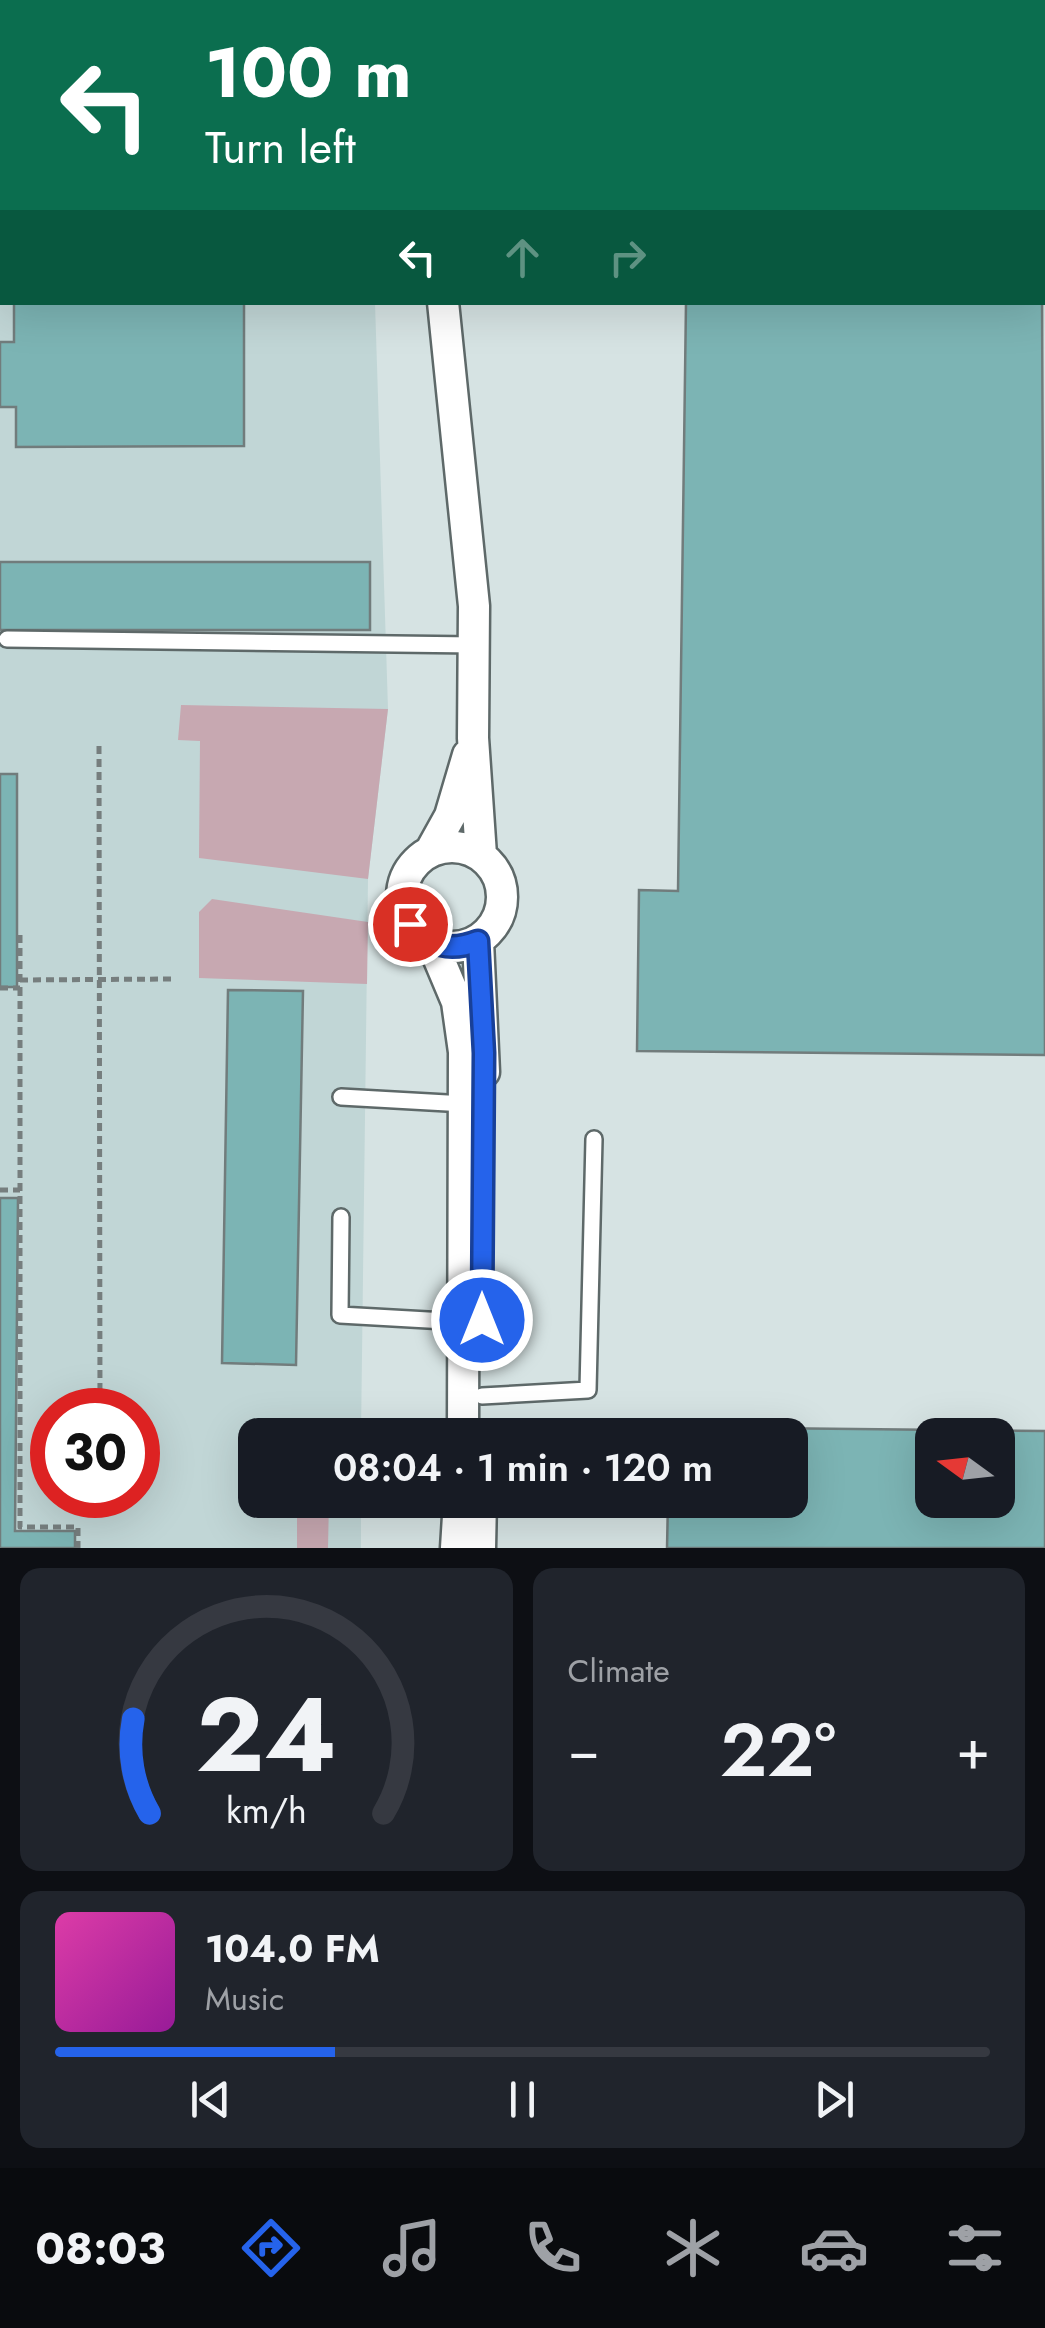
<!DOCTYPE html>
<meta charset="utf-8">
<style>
body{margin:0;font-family:Jost,sans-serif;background:#20242c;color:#f1f3f6;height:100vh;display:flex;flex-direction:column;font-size:38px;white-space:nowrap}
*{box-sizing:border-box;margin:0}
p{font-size:32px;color:#9ea1a6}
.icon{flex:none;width:55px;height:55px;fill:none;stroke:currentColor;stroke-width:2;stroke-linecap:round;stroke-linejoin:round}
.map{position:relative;height:1548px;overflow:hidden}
.side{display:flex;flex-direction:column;gap:20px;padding:20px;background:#0d0f14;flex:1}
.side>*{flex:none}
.hud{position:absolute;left:0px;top:0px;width:1045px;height:305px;box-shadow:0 10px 40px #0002;background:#0b6e4f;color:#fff;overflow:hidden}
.needle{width:65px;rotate:285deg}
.buttons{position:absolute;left:915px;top:1418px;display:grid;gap:20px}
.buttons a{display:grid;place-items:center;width:100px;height:100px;border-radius:20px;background:#171b24;box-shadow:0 10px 40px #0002;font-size:50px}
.speed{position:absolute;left:30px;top:1388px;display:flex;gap:20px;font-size:50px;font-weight:700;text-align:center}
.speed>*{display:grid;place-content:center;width:130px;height:130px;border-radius:50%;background:#171b24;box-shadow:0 10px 40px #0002;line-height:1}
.speed .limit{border:15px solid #d22;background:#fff;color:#111}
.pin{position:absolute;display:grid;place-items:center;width:85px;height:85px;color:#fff;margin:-42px;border:5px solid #fff;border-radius:50%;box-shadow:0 2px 10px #0007}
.me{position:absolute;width:110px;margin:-55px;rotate:0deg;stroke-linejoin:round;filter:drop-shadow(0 0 8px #0008)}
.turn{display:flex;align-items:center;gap:35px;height:210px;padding:0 40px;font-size:45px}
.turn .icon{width:130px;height:130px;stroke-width:2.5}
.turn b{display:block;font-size:70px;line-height:85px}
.lanes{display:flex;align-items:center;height:95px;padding:0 40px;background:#0003;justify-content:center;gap:50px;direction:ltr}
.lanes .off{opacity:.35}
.big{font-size:75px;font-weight:600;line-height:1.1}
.side .card{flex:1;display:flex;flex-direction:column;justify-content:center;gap:15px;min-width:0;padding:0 35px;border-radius:20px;background:#20242c}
.side .dial{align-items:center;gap:0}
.dial svg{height:260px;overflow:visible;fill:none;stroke:#363941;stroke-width:7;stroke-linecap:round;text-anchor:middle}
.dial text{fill:#f1f3f6;stroke:none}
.song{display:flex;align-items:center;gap:30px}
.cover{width:120px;height:120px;border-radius:15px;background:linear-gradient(135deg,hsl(320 70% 55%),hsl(300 70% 35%))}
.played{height:10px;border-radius:5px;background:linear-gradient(90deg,#2563eb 30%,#363941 30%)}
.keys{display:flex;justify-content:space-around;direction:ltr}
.heat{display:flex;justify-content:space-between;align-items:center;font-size:55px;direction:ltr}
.side .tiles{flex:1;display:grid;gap:20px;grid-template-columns:1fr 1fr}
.card:last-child{grid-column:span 2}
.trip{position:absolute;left:238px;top:1418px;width:570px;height:100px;border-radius:20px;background:#171b24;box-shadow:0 10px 40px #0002;font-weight:600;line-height:100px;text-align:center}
.tabs{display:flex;height:160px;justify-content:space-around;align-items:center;background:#090b0e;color:#9ea1a6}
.tabs .icon{width:70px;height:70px}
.tabs .active{color:#2563eb}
.tabs b{font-size:45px;color:#f1f3f6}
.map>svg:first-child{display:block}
</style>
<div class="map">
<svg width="1045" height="1548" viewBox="0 0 1045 1548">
<rect width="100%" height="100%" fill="#d6e3e3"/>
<path fill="#c1d6d6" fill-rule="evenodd" d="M0 0H365L2 2V302L375 303 388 709 368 879 361 1435H255V1500H361V1548H0ZM52 1410H138V1495H52Z"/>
<path fill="#c7a8b1" d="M181 705 388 709 368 879 199 858 200 741 178 740Z
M212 899 368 922 367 984 199 978V912Z
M297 1500H329L328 1548H297Z"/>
<path fill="#7cb4b4" stroke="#717c7c" stroke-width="2.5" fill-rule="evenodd" d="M12 0H298V2H12Z
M1042 285 1045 1055 637 1051 639 890 678 891 686 302H1042Z
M14 302H244V446L16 447V407H0V342H14Z
M0 562H370V630H0Z
M0 774H17V987H0Z
M228 990 303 991 296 1365 222 1363Z
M0 1198H18L15 1531H75V1548H0Z
M669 1427 1045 1431V1548H667L668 1500H790V1435H669ZM932 1435H998V1500H932Z"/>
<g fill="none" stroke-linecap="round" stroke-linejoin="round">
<defs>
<path id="lane" d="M7 639 475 645
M341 1097 465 1104
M341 1217 340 1315 463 1322
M482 1396 588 1390 594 1139"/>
<path id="street" d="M430 0V2
M443 302 474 606 473 738 481 855
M402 897a50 50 0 1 1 100 0a50 50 0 1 1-100 0Z
M430 852 450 816 468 755
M478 941 484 1072
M433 945 457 1002 464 1052 463 1435
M456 1548 459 1500
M480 1548 481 1500"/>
</defs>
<use href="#lane" stroke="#5e6969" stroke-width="20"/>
<use href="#street" stroke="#5e6969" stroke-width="35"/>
<path stroke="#767e7e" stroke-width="5" stroke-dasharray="8 5" stroke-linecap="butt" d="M99 746 100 1410
M20 980 172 979
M0 988H20V930
M20 988V1527H78V1548
M0 1190H20"/>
<use href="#lane" stroke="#fff" stroke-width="15"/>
<use href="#street" stroke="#fff" stroke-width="30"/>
</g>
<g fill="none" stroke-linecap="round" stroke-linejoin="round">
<defs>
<path id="route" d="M410 924C429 947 450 952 478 941L484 1053 482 1320"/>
</defs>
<use href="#route" stroke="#184099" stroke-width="25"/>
<use href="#route" stroke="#2563eb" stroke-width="18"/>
</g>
</svg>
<div class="buttons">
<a><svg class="needle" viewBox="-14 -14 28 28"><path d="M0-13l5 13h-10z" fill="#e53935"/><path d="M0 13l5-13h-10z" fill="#9ea1a6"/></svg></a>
</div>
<div class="speed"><div class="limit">30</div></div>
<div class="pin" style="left:410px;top:924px;background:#d93025"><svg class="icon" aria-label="arrive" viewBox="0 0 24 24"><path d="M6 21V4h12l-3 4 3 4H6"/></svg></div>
<svg class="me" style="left:482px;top:1320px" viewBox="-20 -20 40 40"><circle r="17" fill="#2563eb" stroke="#fff" stroke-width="3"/><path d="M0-11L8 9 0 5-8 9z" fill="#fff"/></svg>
<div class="trip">08:04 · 1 min · 120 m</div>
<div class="hud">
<div class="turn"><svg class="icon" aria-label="left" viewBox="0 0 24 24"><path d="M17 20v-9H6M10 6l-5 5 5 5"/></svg><div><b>100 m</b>Turn left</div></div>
<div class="lanes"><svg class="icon" aria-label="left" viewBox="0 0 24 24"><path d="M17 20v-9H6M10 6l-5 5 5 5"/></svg><svg class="icon off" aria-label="ahead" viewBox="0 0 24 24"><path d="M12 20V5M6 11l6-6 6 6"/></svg><svg class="icon off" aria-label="right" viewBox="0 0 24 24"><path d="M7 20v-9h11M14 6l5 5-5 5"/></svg></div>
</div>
</div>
<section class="side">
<div class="tiles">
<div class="card dial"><svg viewBox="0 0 100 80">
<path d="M14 69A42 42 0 1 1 86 69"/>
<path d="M14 69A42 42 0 0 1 9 40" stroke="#2563eb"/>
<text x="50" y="56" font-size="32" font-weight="700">24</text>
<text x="50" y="72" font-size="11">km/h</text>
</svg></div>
<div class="card"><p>Climate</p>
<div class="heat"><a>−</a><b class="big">22°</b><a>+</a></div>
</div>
<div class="card">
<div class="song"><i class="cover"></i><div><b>104.0 FM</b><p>Music</p></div></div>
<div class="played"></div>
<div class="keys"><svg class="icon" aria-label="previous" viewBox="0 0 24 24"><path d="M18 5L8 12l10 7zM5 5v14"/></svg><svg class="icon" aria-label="pause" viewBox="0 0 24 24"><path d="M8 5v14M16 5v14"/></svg><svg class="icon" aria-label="next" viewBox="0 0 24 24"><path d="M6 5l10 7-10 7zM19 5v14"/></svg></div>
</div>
</div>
</section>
<nav class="tabs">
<b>08:03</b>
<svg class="icon active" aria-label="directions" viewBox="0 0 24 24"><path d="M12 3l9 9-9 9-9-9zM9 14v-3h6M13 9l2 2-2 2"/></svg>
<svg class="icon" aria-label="music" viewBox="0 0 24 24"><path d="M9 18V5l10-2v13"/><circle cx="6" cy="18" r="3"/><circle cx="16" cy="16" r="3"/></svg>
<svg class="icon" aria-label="phone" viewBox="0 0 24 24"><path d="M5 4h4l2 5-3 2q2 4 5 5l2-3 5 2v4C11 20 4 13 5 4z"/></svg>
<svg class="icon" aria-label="climate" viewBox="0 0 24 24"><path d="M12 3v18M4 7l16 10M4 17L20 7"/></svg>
<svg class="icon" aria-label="car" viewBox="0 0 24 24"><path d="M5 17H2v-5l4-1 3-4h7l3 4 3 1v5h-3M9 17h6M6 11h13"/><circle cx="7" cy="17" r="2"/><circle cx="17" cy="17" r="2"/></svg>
<svg class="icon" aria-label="filters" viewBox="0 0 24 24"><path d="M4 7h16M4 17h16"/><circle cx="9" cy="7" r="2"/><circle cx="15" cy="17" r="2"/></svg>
</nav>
